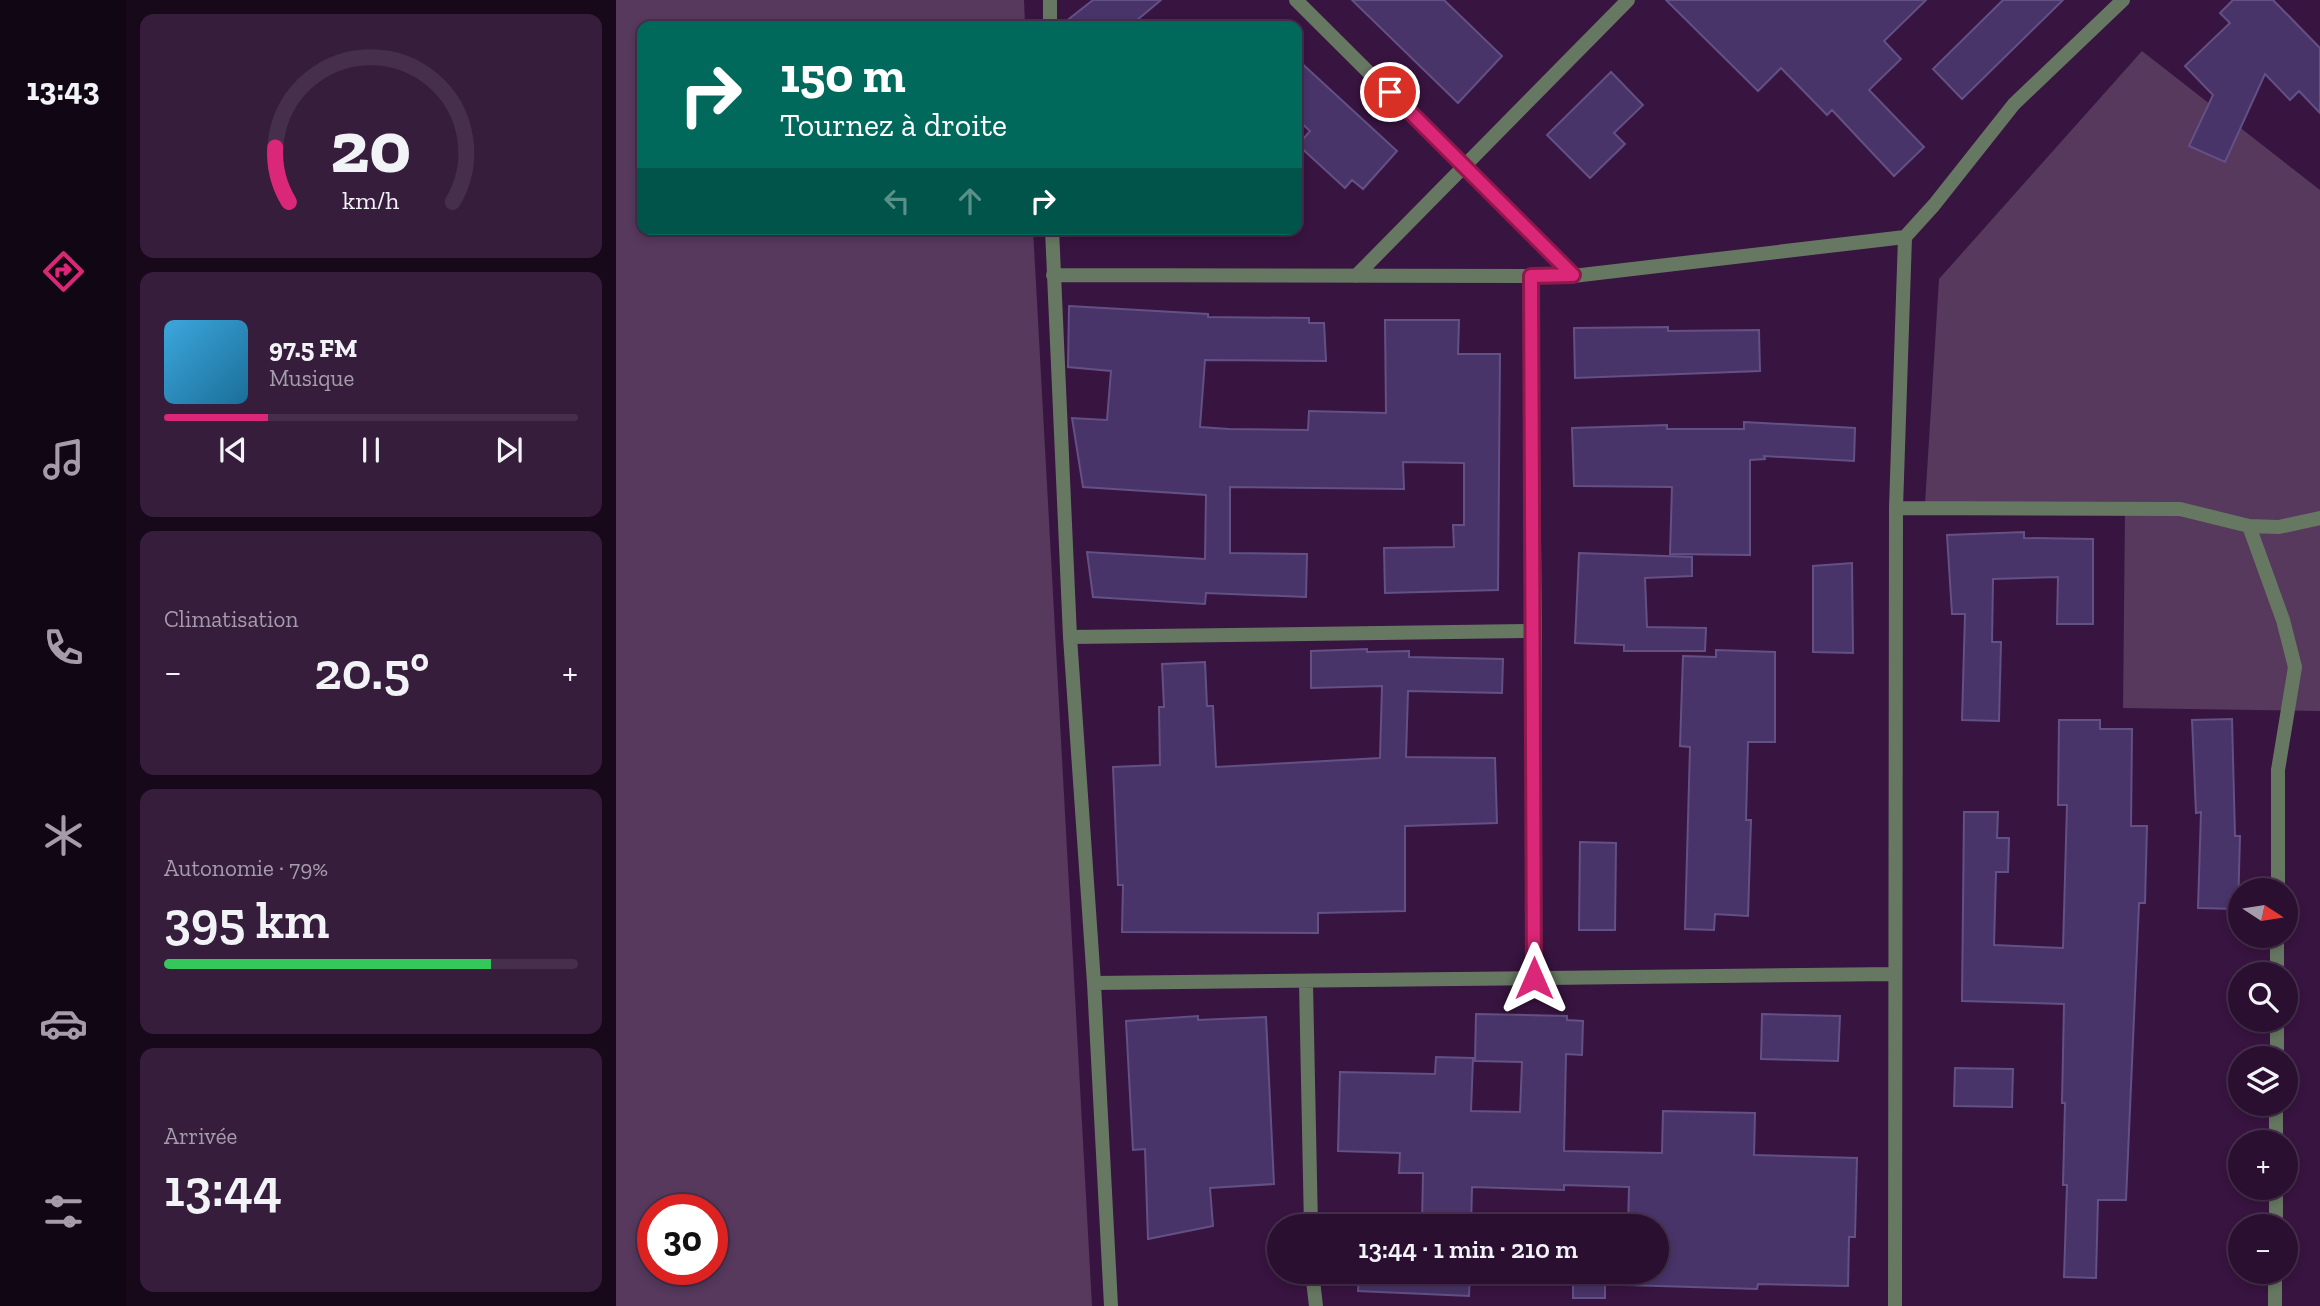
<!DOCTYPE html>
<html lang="fr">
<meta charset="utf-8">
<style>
body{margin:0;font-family:"Zilla Slab",serif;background:#361d3c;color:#f1f3f6;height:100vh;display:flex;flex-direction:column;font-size:26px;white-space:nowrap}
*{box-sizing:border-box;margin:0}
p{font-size:23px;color:#a59cab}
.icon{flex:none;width:38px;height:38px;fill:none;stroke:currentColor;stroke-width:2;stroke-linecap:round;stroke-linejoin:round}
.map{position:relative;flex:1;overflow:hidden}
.panel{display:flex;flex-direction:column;gap:14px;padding:14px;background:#17081a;width:490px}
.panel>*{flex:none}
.guide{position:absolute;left:21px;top:21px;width:665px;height:214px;border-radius:14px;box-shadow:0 4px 10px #0003,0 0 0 2px #462f4c;background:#00695c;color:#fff;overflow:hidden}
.needle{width:46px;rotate:102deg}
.fabs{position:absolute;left:1612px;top:878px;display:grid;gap:14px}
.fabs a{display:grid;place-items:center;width:70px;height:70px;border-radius:50%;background:#2a0f30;box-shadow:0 4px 10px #0003,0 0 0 2px #462f4c;font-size:35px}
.speed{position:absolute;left:21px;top:1194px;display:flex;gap:14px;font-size:35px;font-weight:700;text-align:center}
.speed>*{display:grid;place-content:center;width:91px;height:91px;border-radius:50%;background:#2a0f30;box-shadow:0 4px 10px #0003,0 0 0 2px #462f4c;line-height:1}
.speed .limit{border:10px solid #d22;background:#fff;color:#111}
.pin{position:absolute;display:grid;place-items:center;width:60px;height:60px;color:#fff;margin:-30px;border:4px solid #fff;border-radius:50%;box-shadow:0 2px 7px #0007}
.me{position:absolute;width:77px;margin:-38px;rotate:0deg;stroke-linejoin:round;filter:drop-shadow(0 0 5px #0008)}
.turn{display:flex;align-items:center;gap:24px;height:147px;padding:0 28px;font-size:32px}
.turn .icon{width:91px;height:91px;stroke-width:2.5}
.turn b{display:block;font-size:49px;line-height:60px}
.lanes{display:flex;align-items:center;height:66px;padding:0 28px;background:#0003;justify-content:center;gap:35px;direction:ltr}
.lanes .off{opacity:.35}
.big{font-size:52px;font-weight:600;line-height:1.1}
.panel .tile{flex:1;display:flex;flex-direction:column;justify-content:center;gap:10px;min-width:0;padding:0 24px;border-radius:14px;background:#361d3c}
.panel .dial{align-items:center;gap:0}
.dial svg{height:182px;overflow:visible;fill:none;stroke:#462f4c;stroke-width:7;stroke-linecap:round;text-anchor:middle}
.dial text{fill:#f1f3f6;stroke:none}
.song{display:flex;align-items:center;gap:21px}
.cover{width:84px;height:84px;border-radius:10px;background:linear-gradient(135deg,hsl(200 70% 55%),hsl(200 70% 35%))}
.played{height:7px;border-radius:4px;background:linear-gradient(90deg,#db2777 25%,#462f4c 25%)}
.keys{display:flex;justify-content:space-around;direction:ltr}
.heat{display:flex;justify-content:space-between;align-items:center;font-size:38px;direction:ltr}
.charge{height:10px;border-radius:5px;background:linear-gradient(90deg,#34c759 79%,#462f4c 0)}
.trip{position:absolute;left:651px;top:1214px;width:402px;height:70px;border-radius:35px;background:#2a0f30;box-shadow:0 4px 10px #0003,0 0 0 2px #462f4c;font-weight:600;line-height:70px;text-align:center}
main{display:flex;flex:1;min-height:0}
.menu{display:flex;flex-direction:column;width:126px;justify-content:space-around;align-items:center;background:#110613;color:#a59cab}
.menu .icon{width:49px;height:49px}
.menu .selected{color:#db2777}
.menu b{font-size:32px;color:#f1f3f6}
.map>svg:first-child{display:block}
</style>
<main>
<nav class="menu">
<b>13:43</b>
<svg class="icon selected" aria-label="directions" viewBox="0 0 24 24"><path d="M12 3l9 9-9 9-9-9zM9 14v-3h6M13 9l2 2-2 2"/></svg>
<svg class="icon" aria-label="music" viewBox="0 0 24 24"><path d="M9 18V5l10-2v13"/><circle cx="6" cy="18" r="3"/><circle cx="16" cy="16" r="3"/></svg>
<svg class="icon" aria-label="phone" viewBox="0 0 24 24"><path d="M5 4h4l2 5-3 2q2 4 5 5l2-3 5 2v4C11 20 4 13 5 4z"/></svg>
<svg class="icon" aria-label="climate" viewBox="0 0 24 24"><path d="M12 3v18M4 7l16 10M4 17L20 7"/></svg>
<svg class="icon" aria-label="car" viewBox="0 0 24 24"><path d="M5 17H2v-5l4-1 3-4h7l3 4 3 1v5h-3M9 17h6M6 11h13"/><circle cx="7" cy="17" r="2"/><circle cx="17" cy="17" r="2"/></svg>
<svg class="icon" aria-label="filters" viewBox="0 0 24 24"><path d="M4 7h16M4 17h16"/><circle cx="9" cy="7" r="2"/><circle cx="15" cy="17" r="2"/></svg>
</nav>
<section class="panel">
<div class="tile dial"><svg viewBox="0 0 100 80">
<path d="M14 69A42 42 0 1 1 86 69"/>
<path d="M14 69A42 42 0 0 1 8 45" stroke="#db2777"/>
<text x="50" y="56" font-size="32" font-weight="700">20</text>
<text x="50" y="72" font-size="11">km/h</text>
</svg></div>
<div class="tile">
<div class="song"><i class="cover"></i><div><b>97.5 FM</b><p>Musique</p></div></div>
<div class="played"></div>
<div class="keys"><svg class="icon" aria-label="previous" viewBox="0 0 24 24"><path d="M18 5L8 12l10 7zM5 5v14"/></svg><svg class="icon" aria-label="pause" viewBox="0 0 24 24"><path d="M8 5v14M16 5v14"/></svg><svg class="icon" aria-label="next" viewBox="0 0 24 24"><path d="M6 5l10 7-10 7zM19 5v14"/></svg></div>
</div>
<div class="tile"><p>Climatisation</p>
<div class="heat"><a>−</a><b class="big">20.5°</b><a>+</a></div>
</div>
<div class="tile"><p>Autonomie · 79%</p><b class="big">395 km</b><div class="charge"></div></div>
<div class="tile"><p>Arrivée</p><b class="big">13:44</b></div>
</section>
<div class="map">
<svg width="1704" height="1306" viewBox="0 0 1704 1306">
<rect width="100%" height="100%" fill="#381440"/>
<path fill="#56395d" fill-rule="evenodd" d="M0 0H408L409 26H26V229H417L476 1306H0ZM37 1209H96V1269H37Z
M1526 51 1704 190V711L1507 708 1509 509 1309 504 1323 279Z"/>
<path fill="#483468" stroke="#635085" stroke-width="2" d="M477 0H545L514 26H444Z
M736 0H828L886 56 842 103Z
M1050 0H1310L1268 41 1285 59 1253 90 1308 147 1278 176 1216 110 1211 115 1165 68 1142 91Z
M1387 0H1447L1346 99 1317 69Z
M1617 0H1657L1704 48V113L1683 91 1674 100 1649 74 1609 162 1573 146 1597 95 1569 66 1614 23 1604 13Z
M681 59 781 151 747 189 736 180 729 188 682 145 694 131 681 119Z
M995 72 1027 105 998 133 1009 144 974 178 931 135Z
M453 306 592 314V317L693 318V323H708L710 361 589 360 584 427 613 429 692 430 693 411 770 413 769 320H843L842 354H884L882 590 769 593 768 548 838 547 837 525H848V463L787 462 788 489 614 487V553L691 554 690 597 590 593 589 604 477 597 471 552 589 559 590 495 467 487 456 418 491 420 495 371 452 367Z
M1052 327V331L1143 330 1144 371 959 378 958 328Z
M1128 422 1239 428 1238 461 1148 456 1149 459 1134 460V555L1054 554 1056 487 958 486 956 428 1051 425V429H1128Z
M1408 532V538L1477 539V624H1441L1442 577 1377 579 1376 642H1385L1383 721 1346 720 1349 614H1336L1331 535Z
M963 553 1076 557V576L1029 578 1031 627 1090 628 1089 651H1008V645L959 643Z
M1236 563 1237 653 1197 652V566Z
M751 649V652L793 651V657L887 659 886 693 792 691 790 757 879 758 881 823 789 826V911L702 913V933L506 932 507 885H502L497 767 544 765 543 707H548L546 664 589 662 591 706H597L600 767 764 758 766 686 695 688V651Z
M1100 650 1159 652V742H1132L1130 820H1135L1132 916 1099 914 1098 930 1069 929 1074 747 1064 746 1067 656 1100 657Z
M1616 719 1619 836H1624L1622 909 1582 908 1585 812 1580 813 1576 720Z
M1443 720H1484V729H1516L1515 826H1531L1529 903H1523L1510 1200H1482L1480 1278 1448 1277 1451 1185H1447L1449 1103H1446L1448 1004 1346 1001 1348 812H1382L1381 838H1393L1392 872H1380L1378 945 1447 948 1451 805H1442Z
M964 842 1000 843 999 930H963Z
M860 1014 951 1016V1020L967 1021 966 1055 950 1054 948 1151 1046 1153 1047 1111 1139 1113 1138 1155 1241 1158 1239 1237H1233L1232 1286 1142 1284 1141 1289 1010 1285 1011 1272H1041V1227H1012L1013 1187 948 1185V1190L856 1187 855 1227H744V1223L806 1225 807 1173H783L784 1153 722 1151 724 1072 819 1074 820 1057 857 1058 855 1111 904 1112 906 1062 859 1061Z
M1146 1014 1224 1016 1222 1061 1145 1059Z
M582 1016V1020L650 1017 658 1184 594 1188 597 1226 532 1239 529 1149 517 1150 510 1021Z
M1339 1068 1397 1069 1396 1107 1338 1106Z
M743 1272H854L853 1296 742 1291Z
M957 1272H989V1298H957Z"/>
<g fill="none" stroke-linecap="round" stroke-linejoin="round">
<path stroke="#677862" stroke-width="14" d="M434 0V26
M680 0 957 276
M436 229 454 637 478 983 495 1306
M437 275 957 276 1289 237 1318 205 1398 104 1507 0
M740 276 1012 0
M915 276 919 631 918 978
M1280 508 1564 509 1633 526 1663 527 1704 518
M1633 526 1667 620 1679 667 1662 770V891
M454 637 919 631
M1661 975V936
M478 983 1279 974
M690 983 695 1227
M1661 1059V1020
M1660 1143V1104
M1660 1227V1188
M696 1272 700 1306
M1279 1306 1280 508 1289 237
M1659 1306V1272"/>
</g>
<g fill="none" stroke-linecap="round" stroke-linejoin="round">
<defs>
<path id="route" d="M774 92 957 275 915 276 918 978"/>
</defs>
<use href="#route" stroke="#8e194d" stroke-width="18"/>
<use href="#route" stroke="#db2777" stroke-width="12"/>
</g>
</svg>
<div class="fabs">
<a><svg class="needle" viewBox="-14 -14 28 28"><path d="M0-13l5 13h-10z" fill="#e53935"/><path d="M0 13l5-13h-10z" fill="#a59cab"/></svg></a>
<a><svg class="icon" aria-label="search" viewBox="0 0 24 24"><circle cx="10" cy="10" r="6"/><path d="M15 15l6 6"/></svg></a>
<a><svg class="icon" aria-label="layers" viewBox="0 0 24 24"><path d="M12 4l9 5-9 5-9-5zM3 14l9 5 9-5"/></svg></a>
<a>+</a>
<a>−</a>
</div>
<div class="speed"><div class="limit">30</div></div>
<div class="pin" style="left:774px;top:92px;background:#d93025"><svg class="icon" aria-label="arrive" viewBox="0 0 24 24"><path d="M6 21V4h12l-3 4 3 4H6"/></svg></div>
<svg class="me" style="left:918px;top:978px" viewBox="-20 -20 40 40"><path d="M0-17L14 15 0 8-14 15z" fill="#db2777" stroke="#fff" stroke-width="4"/></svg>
<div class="trip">13:44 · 1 min · 210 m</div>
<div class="guide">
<div class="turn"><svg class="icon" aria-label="right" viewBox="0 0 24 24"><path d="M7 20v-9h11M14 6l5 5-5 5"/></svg><div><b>150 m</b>Tournez à droite</div></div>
<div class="lanes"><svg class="icon off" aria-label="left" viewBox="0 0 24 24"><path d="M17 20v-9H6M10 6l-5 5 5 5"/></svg><svg class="icon off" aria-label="ahead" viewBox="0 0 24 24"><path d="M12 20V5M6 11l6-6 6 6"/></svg><svg class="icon" aria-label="right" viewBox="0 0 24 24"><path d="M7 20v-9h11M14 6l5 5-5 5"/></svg></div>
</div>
</div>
</main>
